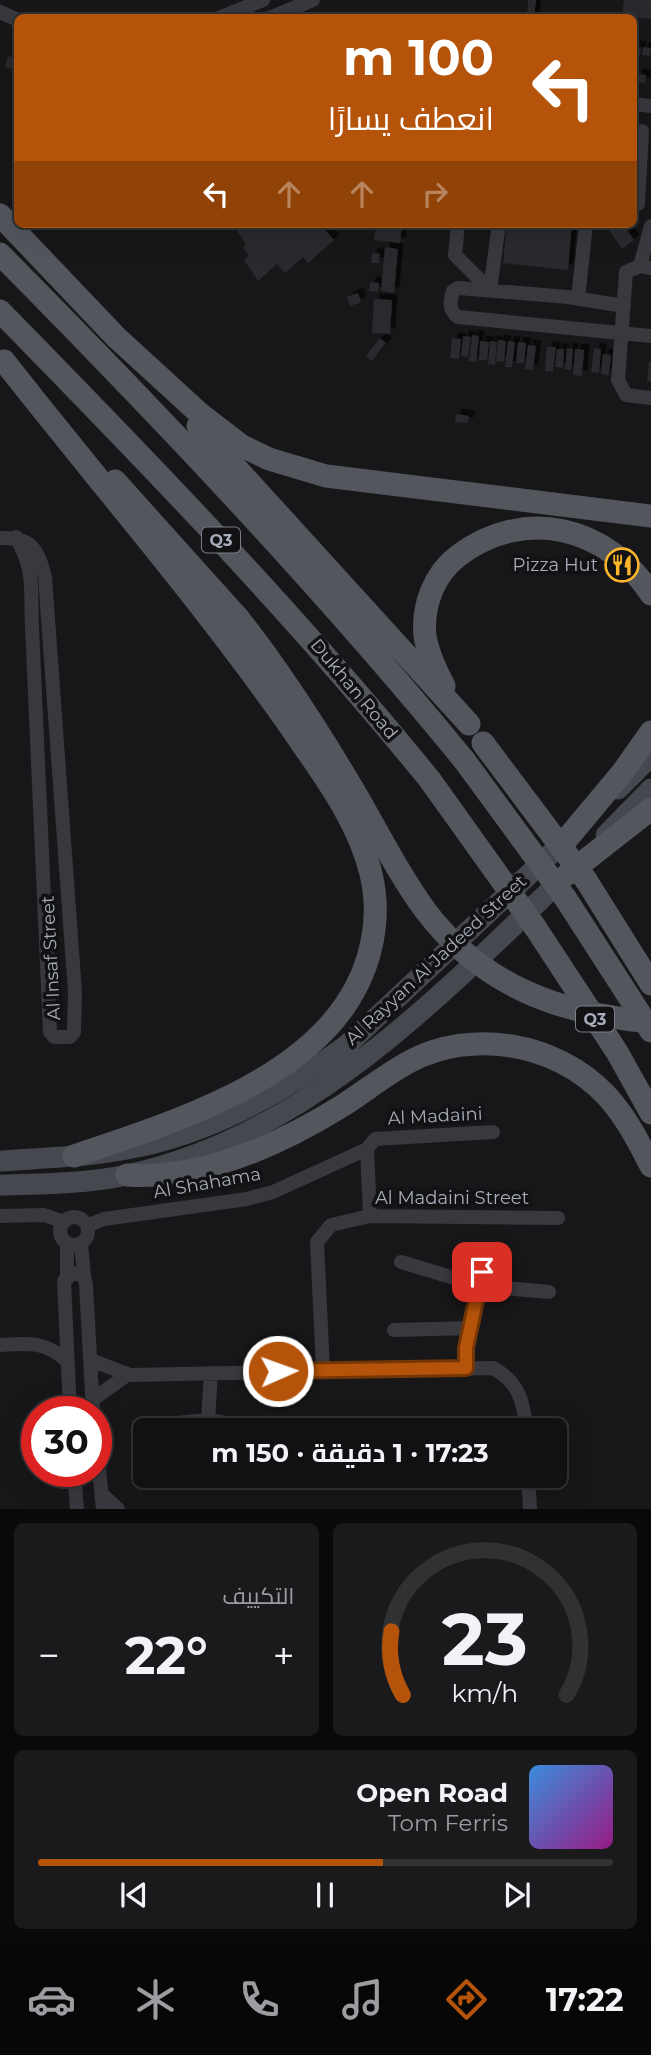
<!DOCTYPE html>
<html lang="ar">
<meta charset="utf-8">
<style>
body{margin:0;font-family:Montserrat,Cairo,sans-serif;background:#1a1a1c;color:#f1f3f6;direction:rtl;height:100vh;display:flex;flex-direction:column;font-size:26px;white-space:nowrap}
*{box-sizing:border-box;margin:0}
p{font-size:23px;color:#9c9da0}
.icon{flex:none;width:38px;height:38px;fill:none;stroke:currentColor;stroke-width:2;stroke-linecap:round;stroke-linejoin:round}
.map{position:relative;height:1509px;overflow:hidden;direction:ltr}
.side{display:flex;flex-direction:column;gap:14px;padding:14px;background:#09090a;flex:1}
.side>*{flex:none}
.hud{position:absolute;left:14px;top:14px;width:623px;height:214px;border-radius:10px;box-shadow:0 7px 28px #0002,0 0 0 2px #303133;direction:rtl;background:#b45309;color:#fff;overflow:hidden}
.speed{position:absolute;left:21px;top:1396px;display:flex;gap:14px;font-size:35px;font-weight:700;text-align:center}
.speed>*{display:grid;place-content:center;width:91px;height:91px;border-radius:50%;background:#111113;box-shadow:0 7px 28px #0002,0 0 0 2px #303133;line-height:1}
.speed .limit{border:10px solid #d22;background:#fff;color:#111}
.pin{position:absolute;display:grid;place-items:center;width:60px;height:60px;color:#fff;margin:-30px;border-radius:14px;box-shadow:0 4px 10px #0006}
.me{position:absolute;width:77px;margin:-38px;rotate:88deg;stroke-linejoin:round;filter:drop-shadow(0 0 5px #0008)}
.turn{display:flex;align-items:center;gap:24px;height:147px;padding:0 28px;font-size:32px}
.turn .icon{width:91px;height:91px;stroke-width:2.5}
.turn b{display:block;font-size:49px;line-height:60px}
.lanes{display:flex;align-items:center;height:66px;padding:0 28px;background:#0003;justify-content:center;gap:35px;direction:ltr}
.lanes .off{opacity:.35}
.big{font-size:52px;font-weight:700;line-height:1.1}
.side .tile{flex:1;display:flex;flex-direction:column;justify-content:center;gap:10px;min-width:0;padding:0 24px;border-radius:10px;background:#1a1a1c}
.side .dial{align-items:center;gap:0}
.dial svg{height:182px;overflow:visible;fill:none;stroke:#303133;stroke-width:7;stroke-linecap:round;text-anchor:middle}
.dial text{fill:#f1f3f6;stroke:none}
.song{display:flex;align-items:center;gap:21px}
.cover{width:84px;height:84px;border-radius:10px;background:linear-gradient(135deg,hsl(210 70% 55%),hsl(310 70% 35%))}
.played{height:7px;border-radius:4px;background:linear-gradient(90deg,#b45309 60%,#303133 60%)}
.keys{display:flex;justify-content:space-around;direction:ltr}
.heat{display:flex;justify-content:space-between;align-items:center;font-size:38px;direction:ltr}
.side .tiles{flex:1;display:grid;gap:14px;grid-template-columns:1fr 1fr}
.tile:last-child{grid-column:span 2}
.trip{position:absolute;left:133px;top:1418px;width:434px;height:70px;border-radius:10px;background:#111113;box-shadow:0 7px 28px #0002,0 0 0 2px #303133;font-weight:700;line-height:70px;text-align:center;direction:rtl}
.dock{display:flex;height:112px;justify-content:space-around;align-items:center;background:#070708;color:#9c9da0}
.dock .icon{width:49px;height:49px}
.dock .selected{color:#b45309}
.dock b{font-size:32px;color:#f1f3f6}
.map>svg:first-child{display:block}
</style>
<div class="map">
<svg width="651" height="1509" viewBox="0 0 651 1509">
<defs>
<filter id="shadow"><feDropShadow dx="5.5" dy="-5.5" stdDeviation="0" flood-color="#0009"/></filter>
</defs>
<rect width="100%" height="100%" fill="#171719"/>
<path fill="#2a2a2d" filter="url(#shadow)" d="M528 0H536L534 18H527Z
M624 0H651V19L622 16Z
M634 46 641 47 640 55 634 54Z
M643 47 651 48 650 56 642 55Z
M8 56 18 59V71L5 67Z
M637 74 646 75 645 83 636 82Z
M233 224H320L334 240 308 263 303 257 285 273 277 264 258 281 244 260 249 255 243 248 246 245Z
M376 224H402L400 243 374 240Z
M507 224H572L568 270 503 263Z
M617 224H623L634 240 622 249 609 230Z
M385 247 398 249 394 293 381 291Z
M372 253 380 254 379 263H371Z
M370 282 379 283 378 292 369 291Z
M358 293 361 302 350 306 347 297Z
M374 299 392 300 390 334 372 333Z
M472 335 479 336 476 362 469 361Z
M463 336 471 337 468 357 461 356Z
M380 338 386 343 372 361 366 356Z
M452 338 461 339 459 359 450 358Z
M498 340 506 341 504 362 496 361Z
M480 341 489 342 487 360H479Z
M490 341 497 342 495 365 488 364Z
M508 341 515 342 512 367H505Z
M518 342 526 343 524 363H516Z
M528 345 536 346 533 370 525 369Z
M547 347H556L553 372 545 371Z
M567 348 573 349 571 370 565 369Z
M594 348 601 349 599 373 591 372Z
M557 349H564L563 368 555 367Z
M575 349 584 350 582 376 573 375Z
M603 354 611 355 609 375 601 374Z
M649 362H651V382L647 381Z
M456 414 469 416 468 423 455 422Z"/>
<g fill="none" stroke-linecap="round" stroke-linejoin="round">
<path stroke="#37393e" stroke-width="14" d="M0 12 18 20
M219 18 263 0
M269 18 313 0
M634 104 651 106
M638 204 642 131
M458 224 455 255 490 290
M640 266 651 226
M651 268 640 266 626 272 618 380 626 395 651 398
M490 290 499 224
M578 299 586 224
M624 306 568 297 458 288 453 291C450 301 448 310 458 317L651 336
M0 538C31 537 38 548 45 577L75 992 74 1032 70 1037H54L50 1032 32 627C30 588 36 573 16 537
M0 1216 44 1215 64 1222
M370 1216 367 1149 375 1139 493 1132
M60 1231a14 14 0 1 1 28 0a14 14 0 1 1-28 0Z
M87 1226 104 1219 247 1199 273 1192 367 1149
M81 1243 84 1276
M483 1257 481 1286 549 1292
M401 1262 481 1286 466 1348V1368
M67 1276V1243
M394 1330 472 1328
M0 1345C28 1343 45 1341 67 1361
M91 1360 130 1375 493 1368C519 1382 524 1402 526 1430
M323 1370 317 1242 331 1225 370 1216 558 1218
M92 1400 127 1375
M70 1412 64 1281 73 1273 84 1276 86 1284 93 1412
M208 1420 255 1428
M173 1430 177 1423 208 1420 211 1373
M96 1441 103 1509
M74 1472 77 1509
M528 1475 530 1509
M102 1494 118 1509"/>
<path stroke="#45484e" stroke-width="21" d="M618 789 651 756
M606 835 651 789
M0 1161C42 1158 86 1157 127 1149 209 1134 281 1094 347 1045L572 834
M0 1185C42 1184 85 1184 127 1175 307 1136 438 998 566 875"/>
<path stroke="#53565d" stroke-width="23" d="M0 215 116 337 199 413 242 446 269 459 326 476 651 516
M0 254C161 417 319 583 464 760
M0 311C149 463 296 615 430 780
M4 361C98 481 199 597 287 722 319 769 358 818 371 874 382 919 371 967 346 1004 291 1087 163 1126 74 1156
M198 426 469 724
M115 481 239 619
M444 686C436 670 428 654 425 636 422 606 434 574 458 556 524 506 607 526 651 594
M566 840 622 773 651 732
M568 874 651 809
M586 880 651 984
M566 899 651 1031
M535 927 617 1052 651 1113
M127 1175C202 1180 279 1145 342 1106 364 1092 385 1075 409 1062 472 1028 556 1043 605 1094 625 1115 638 1141 651 1166"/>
<path stroke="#53565d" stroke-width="23" d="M239 619C283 675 321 735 357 796 379 834 399 875 425 910 482 986 560 1014 651 1022
M483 743 586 880
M464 760 566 899
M430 780 535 927"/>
</g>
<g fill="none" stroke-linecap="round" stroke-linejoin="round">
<defs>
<path id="route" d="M278 1371 466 1368V1348L482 1272"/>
</defs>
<use href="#route" stroke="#753606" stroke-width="18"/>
<use href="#route" stroke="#b45309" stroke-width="12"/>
</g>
<defs>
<symbol id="restaurant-ring" viewBox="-11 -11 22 22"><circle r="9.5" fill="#121214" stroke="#fcb62b" stroke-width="1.5"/><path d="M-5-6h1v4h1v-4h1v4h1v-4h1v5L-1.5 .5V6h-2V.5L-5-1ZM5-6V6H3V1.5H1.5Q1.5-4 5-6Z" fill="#fcb62b"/></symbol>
</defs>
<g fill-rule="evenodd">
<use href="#restaurant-ring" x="603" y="546" width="38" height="38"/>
</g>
<g text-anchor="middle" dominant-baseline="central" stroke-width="7" stroke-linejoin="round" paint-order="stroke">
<g fill="#121214" stroke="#7b7e88" stroke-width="2">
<rect x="202" y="527.5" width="38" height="25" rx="5"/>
<rect x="576" y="1006.5" width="38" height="25" rx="5"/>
</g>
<g font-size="16" font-weight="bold" fill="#a8adba">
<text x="221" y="540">Q3</text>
<text x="595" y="1019">Q3</text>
</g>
<g font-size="18" fill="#a8adba" stroke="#121214" text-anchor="end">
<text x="598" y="565">Pizza Hut</text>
</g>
<g font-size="18" fill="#a8adba" stroke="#121214">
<text transform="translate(354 689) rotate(50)">Dukhan Road</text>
<text transform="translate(51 958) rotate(-93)">Al Insaf Street</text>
<text transform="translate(436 960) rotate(-43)">Al Rayyan Al Jadeed Street</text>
<text transform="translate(435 1116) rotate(-3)">Al Madaini</text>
<text transform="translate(207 1183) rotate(-10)">Al Shahama</text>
<text x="452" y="1198">Al Madaini Street</text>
</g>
</g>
</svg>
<div class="speed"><div class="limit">30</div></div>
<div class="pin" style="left:482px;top:1272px;background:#d93025"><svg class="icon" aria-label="arrive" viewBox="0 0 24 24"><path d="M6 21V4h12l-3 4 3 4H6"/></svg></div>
<svg class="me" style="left:278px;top:1371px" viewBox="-20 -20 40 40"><circle r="17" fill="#b45309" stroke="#fff" stroke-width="3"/><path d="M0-11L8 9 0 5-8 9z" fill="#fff"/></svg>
<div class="trip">17:23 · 1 دقيقة · 150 m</div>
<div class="hud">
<div class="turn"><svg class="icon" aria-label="left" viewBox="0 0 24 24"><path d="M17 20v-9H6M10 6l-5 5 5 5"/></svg><div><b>100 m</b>انعطف يسارًا</div></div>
<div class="lanes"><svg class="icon" aria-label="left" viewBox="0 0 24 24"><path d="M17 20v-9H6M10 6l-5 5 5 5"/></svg><svg class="icon off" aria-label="ahead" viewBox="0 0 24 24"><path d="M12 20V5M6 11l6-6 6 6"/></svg><svg class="icon off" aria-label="ahead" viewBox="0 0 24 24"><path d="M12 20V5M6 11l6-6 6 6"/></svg><svg class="icon off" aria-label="right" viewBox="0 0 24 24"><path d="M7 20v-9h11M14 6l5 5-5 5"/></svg></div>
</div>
</div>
<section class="side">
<div class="tiles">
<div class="tile dial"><svg viewBox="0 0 100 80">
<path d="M14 69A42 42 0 1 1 86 69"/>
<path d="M14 69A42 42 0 0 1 9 41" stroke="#b45309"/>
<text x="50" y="56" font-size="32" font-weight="700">23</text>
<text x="50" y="72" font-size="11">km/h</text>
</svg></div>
<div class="tile"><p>التكييف</p>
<div class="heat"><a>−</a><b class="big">22°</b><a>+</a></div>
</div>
<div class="tile">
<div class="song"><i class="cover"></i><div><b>Open Road</b><p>Tom Ferris</p></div></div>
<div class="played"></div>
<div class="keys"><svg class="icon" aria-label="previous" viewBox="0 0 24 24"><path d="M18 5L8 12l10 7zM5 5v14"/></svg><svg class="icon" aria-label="pause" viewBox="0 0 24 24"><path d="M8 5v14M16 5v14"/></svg><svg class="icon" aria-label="next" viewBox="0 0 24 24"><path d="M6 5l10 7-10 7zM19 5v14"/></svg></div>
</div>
</div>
</section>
<nav class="dock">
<b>17:22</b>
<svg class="icon selected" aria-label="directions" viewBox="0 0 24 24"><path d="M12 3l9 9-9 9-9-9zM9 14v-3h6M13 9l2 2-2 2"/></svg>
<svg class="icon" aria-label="music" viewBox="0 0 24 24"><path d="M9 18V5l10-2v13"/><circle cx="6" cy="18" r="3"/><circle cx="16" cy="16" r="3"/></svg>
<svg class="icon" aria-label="phone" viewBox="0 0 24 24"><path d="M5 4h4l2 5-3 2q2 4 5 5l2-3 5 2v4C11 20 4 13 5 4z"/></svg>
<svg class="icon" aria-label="climate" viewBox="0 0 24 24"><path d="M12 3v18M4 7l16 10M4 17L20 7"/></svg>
<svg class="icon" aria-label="car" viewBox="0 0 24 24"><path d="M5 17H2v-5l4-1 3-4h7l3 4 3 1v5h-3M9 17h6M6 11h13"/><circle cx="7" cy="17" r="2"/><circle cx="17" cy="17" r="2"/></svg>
</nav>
